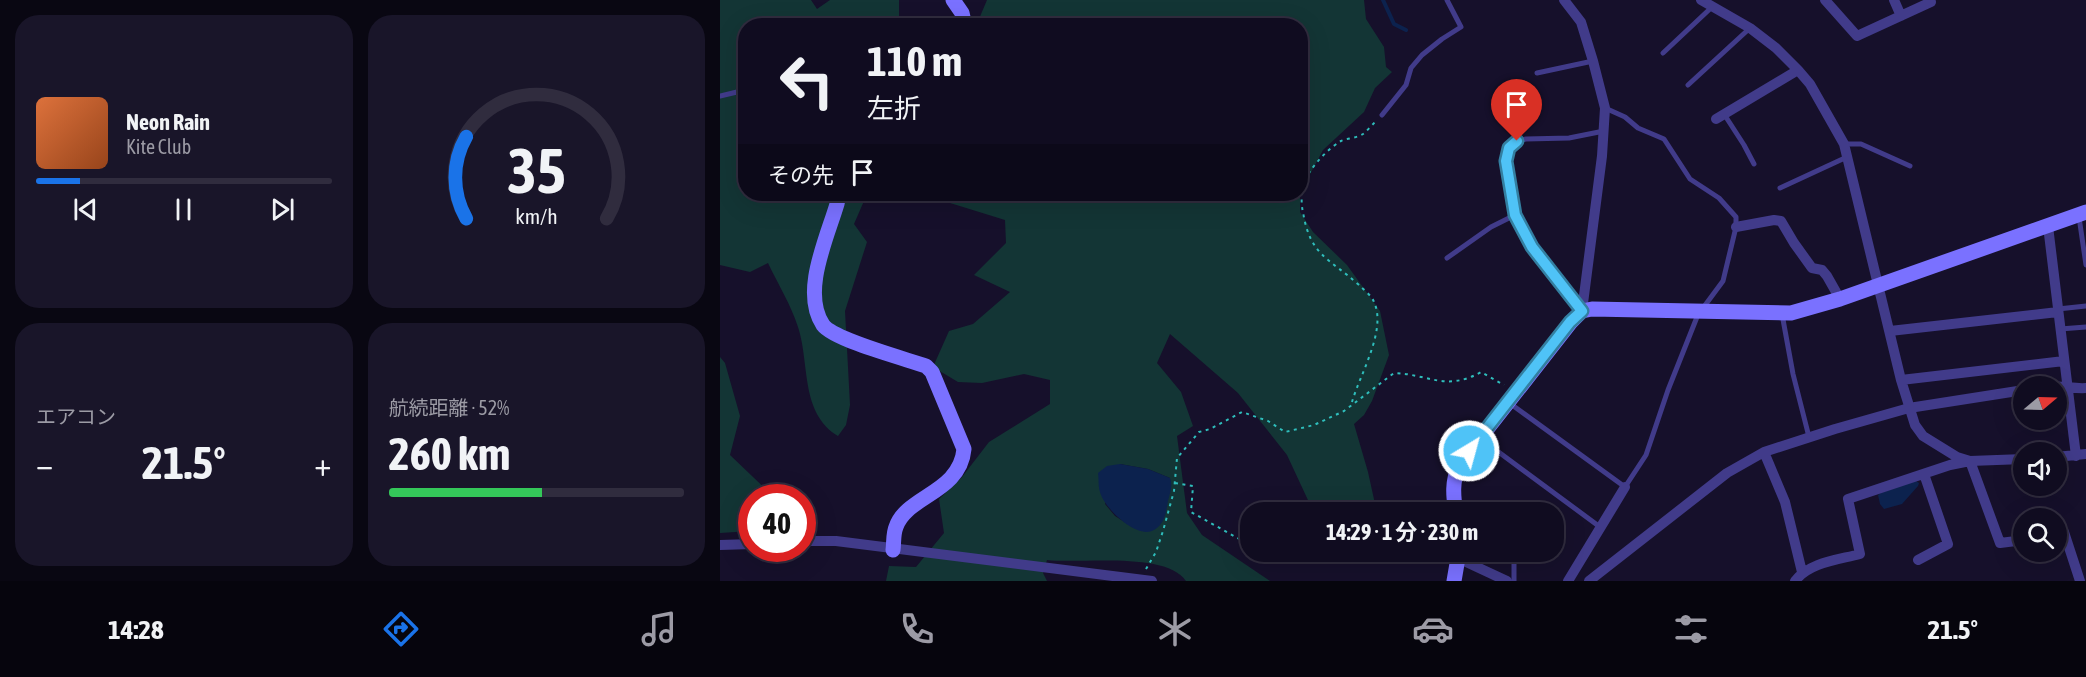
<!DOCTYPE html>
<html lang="ja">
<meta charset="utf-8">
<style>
body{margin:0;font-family:"Asap Condensed","Noto Sans JP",sans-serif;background:#191529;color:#f1f3f6;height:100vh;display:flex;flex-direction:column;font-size:22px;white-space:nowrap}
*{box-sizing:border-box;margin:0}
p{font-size:20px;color:#9c9ba5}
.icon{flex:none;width:33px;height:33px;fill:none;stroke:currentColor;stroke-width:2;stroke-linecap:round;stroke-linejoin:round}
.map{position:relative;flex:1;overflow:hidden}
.details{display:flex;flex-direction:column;gap:15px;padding:15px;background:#090712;width:720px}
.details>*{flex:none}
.guide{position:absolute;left:18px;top:18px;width:570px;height:183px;border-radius:24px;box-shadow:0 6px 24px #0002,0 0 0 2px #302c3e;background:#100c20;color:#f1f3f6;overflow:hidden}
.needle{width:39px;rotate:71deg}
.tools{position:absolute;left:1293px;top:376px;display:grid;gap:12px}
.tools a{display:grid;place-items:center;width:54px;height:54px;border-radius:50%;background:#100c20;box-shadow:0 6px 24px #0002,0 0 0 2px #302c3e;font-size:30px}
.speed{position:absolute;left:18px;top:484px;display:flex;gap:12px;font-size:30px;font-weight:700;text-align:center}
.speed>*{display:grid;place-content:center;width:78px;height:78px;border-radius:50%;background:#100c20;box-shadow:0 6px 24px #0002,0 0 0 2px #302c3e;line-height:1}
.speed .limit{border:9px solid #d22;background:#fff;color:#111}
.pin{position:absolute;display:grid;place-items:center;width:51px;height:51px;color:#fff;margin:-62px -26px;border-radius:50% 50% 50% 0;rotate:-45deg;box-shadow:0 0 6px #0007}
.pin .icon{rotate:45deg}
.me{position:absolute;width:66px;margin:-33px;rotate:37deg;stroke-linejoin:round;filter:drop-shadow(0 0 4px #0008)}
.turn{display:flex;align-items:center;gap:21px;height:126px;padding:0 30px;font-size:27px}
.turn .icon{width:78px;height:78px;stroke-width:2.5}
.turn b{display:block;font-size:42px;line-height:51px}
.then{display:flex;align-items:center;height:57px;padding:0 30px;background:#0003;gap:12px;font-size:22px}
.big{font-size:45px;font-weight:700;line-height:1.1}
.details .widget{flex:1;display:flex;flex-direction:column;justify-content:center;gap:9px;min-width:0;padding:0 21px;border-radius:24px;background:#191529}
.details .dial{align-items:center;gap:0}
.dial svg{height:156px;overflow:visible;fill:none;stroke:#302c3e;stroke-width:7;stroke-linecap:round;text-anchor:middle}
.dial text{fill:#f1f3f6;stroke:none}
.song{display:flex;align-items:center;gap:18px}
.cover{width:72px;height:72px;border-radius:9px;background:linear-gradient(135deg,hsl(20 70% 55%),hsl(20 70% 35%))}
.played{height:6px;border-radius:3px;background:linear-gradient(90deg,#1a73e8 15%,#302c3e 15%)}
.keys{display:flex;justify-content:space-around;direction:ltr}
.heat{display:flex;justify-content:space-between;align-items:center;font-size:33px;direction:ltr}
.charge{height:9px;border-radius:4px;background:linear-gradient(90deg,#34c759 52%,#302c3e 0)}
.details .tiles{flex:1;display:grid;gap:15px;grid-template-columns:repeat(2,1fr)}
.trip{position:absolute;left:520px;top:502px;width:324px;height:60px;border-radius:24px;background:#100c20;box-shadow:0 6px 24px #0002,0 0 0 2px #302c3e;font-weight:700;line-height:60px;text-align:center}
.tab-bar{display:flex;height:96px;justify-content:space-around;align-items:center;background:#06050d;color:#9c9ba5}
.tab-bar .icon{width:42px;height:42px}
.tab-bar .selected{color:#1a73e8}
.tab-bar b{font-size:27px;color:#f1f3f6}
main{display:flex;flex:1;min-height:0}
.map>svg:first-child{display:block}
</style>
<main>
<section class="details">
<div class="tiles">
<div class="widget">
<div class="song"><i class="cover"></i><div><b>Neon Rain</b><p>Kite Club</p></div></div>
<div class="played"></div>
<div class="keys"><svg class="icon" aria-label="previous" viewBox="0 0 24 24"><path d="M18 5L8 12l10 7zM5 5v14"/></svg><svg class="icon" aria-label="pause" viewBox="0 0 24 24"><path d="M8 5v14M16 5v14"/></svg><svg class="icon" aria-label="next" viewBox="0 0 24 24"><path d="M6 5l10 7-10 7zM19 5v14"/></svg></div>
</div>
<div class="widget dial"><svg viewBox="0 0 100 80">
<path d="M14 69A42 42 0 1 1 86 69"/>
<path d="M14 69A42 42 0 0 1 14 27" stroke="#1a73e8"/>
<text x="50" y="56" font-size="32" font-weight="700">35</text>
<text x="50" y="72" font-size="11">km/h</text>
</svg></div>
<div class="widget"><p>エアコン</p>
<div class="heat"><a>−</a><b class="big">21.5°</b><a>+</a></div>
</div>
<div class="widget"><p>航続距離 · 52%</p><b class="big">260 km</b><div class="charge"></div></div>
</div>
</section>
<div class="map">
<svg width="1366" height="581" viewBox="0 0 1366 581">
<rect width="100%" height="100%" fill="#16102b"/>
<path fill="#133535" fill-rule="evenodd" d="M0 0H91L97 9 110 0H179V25L26 26V194H147L134 224 147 242 125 311 130 405 126 425 118 436C80 413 90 364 78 327 71 305 58 284 48 263L30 272 0 265Z
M267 0H644L646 19 664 47 666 67 672 72 655 88 644 112 603 150 580 193V26L253 25 259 19Z
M201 194H580V212L593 232 627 265 660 311 669 355 652 401 644 415 634 424 648 472 657 513H594L567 455 518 393 450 334 437 363 461 392 473 426 457 436 467 513 482 535 550 581H466C446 551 360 564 327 560L323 573 327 581H166L169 566 196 567 224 533 219 499 242 477 269 442 330 404V380L304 374 262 383 238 382 213 367 229 331 253 324 290 292 254 275 286 243 285 220ZM400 464 428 469 450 478 414 528 395 516 385 504Z
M0 357 5 363 20 416 10 455 55 498H32L31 531 0 533Z"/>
<path fill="#0c224e" d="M400 464 428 469 450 478C453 486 450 493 448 501 446 512 445 524 434 530 417 540 384 508 380 492 378 486 379 479 378 473L387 466Z
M1196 481 1199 483 1198 486 1182 504 1164 509 1160 504 1158 495 1161 493Z"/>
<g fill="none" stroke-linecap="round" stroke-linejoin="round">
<path stroke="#0c224e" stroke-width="4" d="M663 0 674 24 686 30"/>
<path stroke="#2fbebc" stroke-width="2" stroke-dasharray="3 4.5" stroke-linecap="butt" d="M632 402C640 374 667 330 654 302 652 296 644 290 639 285 609 258 590 256 583 212 580 200 582 184 589 173 596 162 610 147 621 141 628 138 637 138 643 134 647 131 652 125 656 121
M455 483 473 486 471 512 530 545 531 544
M426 569 436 552 443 531 454 491 457 458 479 432 490 429 522 412 548 421 565 432 594 425 624 411 674 373C708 374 726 392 761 372L784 385"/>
<path stroke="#413b8a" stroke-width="5" d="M943 53 992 7
M817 73 873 61
M968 85 1030 28
M0 96 17 92 26 107
M885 108 905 117 918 128 944 139 970 179 999 198 1016 217V227L1003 281 983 308
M1004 114 1024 145 1034 164
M662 115 686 85 691 68 702 55 722 39 741 27 727 0
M1124 144H1141L1190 166
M1060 188 1127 157
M1359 217 1366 265
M727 258 771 227 795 215
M1338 309 1366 306
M862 311 812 247 795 215 786 161 789 148 797 141 806 139 849 138 884 131
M1062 314 1073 374 1089 437
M1340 329 1366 327
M788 402 905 487 926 455 948 390 979 312
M761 439 880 527
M783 509 785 513
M572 510 575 513
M794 552V581"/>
<path stroke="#413b8a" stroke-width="10" d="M844 0 861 22 873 61 885 108 882 156 862 311
M981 0 1030 28 1056 48 1078 70 1090 84 1124 144 1181 380 1195 425 1203 436 1237 457 1250 461 1304 459
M1105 0 1137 36 1211 2
M1174 0 1181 16
M996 119 1078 70
M1328 226 1356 456
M1016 227 1054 220 1061 221 1074 243 1092 268 1102 270 1107 276 1120 299
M1170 331 1338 312
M1181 380 1344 361
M1328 387C1341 385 1353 389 1366 388
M1044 452 1065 502 1082 572
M1336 457 1366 454
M1336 533 1344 532 1360 581
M82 541H116L432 581
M0 545 32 544
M1198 560 1228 544 1204 474
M738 561H744L787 581
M848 581 905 487
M869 581 1007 473 1044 452 1115 429 1189 408 1304 390
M1075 581C1090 562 1118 560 1140 554L1128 499 1230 465 1250 461 1280 543 1304 540"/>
<path stroke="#7a71ff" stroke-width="15" d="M233 0 242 13 245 26
M119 194 117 204C107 238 81 292 103 325 114 340 186 359 206 366L212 372 244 449C240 493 186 496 176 527 173 534 174 543 173 550
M736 513C733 495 732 482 739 465L851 322 862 311 872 309 1071 313 1120 299 1366 212
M734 581 739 552"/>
</g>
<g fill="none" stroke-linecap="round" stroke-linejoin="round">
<defs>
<path id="route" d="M749 451 850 322 862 311 812 247 795 215 786 161 789 148 797 141"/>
</defs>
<use href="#route" stroke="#337fa1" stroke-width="15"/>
<use href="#route" stroke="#4fc3f7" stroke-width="10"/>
</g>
</svg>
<div class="tools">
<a><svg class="needle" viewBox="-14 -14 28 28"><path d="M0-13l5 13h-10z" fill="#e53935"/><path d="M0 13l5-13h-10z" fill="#9c9ba5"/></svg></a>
<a><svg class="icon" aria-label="sound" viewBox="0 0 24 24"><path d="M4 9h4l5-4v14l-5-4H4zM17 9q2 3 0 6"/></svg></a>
<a><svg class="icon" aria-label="search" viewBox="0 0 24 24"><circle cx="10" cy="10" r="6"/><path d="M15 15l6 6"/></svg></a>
</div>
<div class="speed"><div class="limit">40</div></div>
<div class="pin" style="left:797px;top:141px;background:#d93025"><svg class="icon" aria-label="arrive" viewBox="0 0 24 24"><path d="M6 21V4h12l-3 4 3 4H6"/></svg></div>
<svg class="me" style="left:749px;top:451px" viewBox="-20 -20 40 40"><circle r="17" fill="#4fc3f7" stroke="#fff" stroke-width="3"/><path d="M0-11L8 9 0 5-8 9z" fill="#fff"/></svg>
<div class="trip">14:29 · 1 分 · 230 m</div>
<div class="guide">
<div class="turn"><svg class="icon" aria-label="left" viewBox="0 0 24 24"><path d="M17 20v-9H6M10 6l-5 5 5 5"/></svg><div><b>110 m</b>左折</div></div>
<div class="then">その先<svg class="icon" aria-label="arrive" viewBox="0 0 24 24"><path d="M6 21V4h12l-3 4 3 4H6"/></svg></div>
</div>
</div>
</main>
<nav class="tab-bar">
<b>14:28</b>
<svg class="icon selected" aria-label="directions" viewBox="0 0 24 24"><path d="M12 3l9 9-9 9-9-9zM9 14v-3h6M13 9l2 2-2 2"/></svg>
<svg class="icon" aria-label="music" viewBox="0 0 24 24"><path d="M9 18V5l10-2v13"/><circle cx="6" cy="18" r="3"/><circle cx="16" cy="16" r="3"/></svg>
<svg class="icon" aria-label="phone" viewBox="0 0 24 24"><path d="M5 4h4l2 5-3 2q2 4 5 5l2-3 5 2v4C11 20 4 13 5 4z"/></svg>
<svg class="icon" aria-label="climate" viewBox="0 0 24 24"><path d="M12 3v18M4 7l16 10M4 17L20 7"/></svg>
<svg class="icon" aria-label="car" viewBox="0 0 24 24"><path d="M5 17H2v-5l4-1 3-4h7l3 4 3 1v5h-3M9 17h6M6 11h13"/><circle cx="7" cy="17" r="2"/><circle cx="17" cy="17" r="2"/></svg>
<svg class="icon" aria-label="filters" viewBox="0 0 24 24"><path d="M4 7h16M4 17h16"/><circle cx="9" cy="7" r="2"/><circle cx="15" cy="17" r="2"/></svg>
<b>21.5°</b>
</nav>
